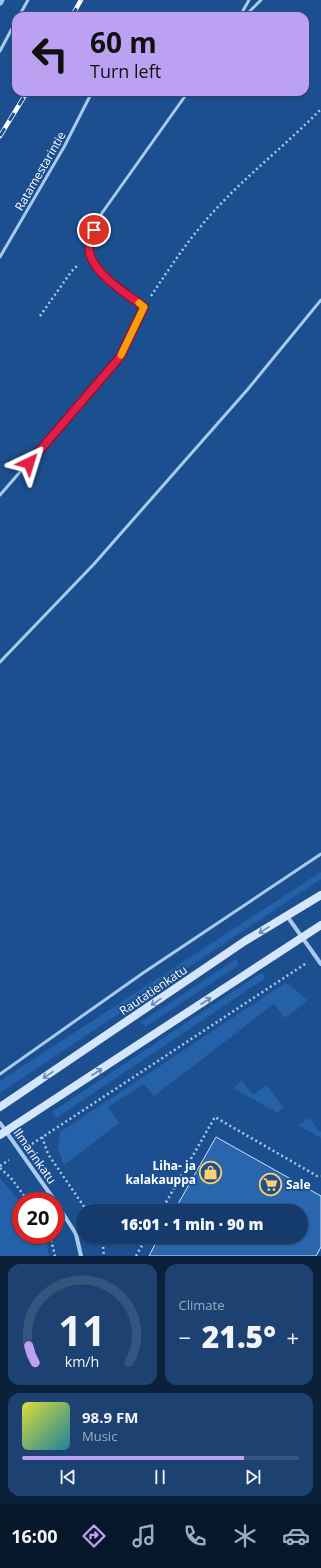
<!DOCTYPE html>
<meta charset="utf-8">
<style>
body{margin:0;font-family:"Open Sans",sans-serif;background:#1d4271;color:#f1f3f6;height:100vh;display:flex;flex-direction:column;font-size:15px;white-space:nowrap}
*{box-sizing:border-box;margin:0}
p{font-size:13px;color:#9dadc1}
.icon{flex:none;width:22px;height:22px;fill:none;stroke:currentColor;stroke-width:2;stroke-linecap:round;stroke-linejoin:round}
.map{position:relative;height:1256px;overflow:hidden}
.side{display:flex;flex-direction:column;gap:8px;padding:8px;background:#0b203b;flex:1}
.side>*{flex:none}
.guide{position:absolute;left:12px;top:12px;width:297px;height:84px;border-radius:12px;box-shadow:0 1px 3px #0004,0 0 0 1px #33557e;background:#bca0f2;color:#111;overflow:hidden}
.speed{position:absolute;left:12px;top:1192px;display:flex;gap:8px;font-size:20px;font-weight:700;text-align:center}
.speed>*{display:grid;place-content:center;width:52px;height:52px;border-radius:50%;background:#143b6b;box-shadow:0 1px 3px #0004,0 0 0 1px #33557e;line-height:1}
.speed .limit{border:6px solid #d22;background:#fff;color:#111}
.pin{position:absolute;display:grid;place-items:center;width:34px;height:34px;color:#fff;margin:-17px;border:2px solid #fff;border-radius:50%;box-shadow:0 1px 4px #0007}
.me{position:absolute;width:44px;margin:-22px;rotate:41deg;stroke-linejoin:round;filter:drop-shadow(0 0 3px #0008)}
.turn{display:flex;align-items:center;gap:14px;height:84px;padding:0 12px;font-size:18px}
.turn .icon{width:52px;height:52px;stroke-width:2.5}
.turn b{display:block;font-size:28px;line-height:34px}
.big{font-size:30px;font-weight:800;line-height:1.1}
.side .widget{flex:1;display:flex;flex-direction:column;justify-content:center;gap:6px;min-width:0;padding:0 14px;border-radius:12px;background:#1d4271}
.side .dial{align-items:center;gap:0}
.dial svg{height:104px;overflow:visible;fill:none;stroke:#33557e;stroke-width:7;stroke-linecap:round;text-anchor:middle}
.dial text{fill:#f1f3f6;stroke:none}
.song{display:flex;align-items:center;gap:12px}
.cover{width:48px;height:48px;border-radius:6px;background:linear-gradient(135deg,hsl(60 70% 55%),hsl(190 70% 35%))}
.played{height:4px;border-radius:2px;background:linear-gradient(90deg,#bca0f2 80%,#33557e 80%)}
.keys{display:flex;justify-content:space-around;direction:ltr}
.heat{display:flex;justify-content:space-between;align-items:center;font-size:22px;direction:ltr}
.side .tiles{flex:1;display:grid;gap:8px;grid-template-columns:1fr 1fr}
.widget:last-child{grid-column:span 2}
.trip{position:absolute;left:76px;top:1204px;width:232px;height:40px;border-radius:20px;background:#143b6b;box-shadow:0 1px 3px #0004,0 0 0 1px #33557e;font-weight:800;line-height:40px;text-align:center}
.tab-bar{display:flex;height:64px;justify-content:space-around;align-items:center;background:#08182b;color:#9dadc1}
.tab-bar .icon{width:28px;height:28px}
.tab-bar .selected{color:#bca0f2}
.tab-bar b{font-size:18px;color:#f1f3f6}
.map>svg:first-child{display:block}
</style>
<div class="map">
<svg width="321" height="1256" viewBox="0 0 321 1256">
<rect width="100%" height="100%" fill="#1b4f8f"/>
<path fill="#2461a8" d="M321 872V879L0 1093V1081Z
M236 959 239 965 145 1027 141 1022Z
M261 973 264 975V979L56 1118 52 1112Z
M285 983 291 986 308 1001 285 1018 274 1004 154 1096 144 1084 108 1107 119 1123 64 1165 58 1148 60 1132Z
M242 1081 253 1095 267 1085 283 1107 278 1113 233 1088Z
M310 1118 319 1132 321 1131V1138L298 1125Z
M0 1178 21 1203V1235H43L47 1242 49 1256H0Z"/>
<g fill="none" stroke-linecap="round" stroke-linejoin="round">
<path stroke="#9cc4f0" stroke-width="7" d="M0 2 1 0"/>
</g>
<path fill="#2a66ad" stroke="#cfe3fa" d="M216 1137 321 1196V1247L316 1256H149L159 1237H301V1211H174Z"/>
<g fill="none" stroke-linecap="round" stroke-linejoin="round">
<path stroke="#a9c9ee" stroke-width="2.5" stroke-dasharray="2 3" stroke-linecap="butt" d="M151 296C171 266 190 237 215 210 248 174 287 144 321 109
M40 316 71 272 79 264
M42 1137 48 1154 87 1211
M32 1144 305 964
M0 1166 9 1160
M0 1168 11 1178 28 1201
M137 1211 142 1208 148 1211
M161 1211 215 1117 317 1176H321
M50 1235 55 1256
M102 1237 104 1256
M136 1256 147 1237"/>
<path stroke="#a9c9ee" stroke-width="3" d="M19 16 28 0
M240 16 249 0
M245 16 261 0
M0 51 16 21
M0 257 64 147 92 92
M0 495 120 357 144 307C129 295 93 273 90 253 88 241 93 231 97 220L188 92
M0 662 94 564 248 389 321 300
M0 1074 143 973 321 854"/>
<path stroke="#a9c9ee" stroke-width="4" d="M287 916 321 964
M0 1123 55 1201
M55 1201 76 1234 81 1256"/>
<path stroke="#d6e6fa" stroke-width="8" d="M0 1107 245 941 321 895
M0 1135 321 925"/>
<defs>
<path id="rail" d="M72 16 81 0
M0 136 27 92"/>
</defs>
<use href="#rail" stroke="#fff" stroke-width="4.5"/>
<use href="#rail" stroke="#1b4f8f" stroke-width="3" stroke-dasharray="9" stroke-linecap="butt"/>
</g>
<defs><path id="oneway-shaft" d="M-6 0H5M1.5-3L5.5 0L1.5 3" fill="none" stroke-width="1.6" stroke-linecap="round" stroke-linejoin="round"/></defs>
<g stroke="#668bba">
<use href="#oneway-shaft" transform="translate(264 930) rotate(149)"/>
<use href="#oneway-shaft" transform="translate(206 1001) rotate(-33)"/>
<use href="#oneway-shaft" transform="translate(156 1002) rotate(146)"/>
<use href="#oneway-shaft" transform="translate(97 1072) rotate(-33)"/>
<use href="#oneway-shaft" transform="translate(48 1075) rotate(146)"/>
</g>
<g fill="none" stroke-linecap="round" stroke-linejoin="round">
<defs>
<path id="route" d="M29 463 120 357 144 307C126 293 98 277 90 255 88 247 91 237 94 230"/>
</defs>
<use href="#route" stroke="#92132f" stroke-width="10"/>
<use href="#route" stroke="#e11d48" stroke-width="7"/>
<path stroke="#f59e0b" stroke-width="7" d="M121 355 144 307 139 303"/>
</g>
<defs>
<symbol id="shop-ring" viewBox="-11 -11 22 22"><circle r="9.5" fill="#1b4f8f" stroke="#ffd166" stroke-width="1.5"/><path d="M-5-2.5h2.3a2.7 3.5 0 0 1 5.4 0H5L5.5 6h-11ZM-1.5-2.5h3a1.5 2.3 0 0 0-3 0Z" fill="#ffd166"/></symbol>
<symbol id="supermarket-ring" viewBox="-11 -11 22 22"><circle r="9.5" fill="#1b4f8f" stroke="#ffd166" stroke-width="1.5"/><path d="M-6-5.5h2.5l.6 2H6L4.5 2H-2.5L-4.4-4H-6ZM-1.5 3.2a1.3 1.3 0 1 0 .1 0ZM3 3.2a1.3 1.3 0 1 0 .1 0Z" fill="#ffd166"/></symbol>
</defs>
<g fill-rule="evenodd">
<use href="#shop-ring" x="198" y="1160" width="25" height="25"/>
<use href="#supermarket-ring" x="258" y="1172" width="25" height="25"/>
</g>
<g text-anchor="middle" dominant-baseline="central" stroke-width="4" stroke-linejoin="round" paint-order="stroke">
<g font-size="12" fill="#fff" stroke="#1b4f8f">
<text transform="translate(40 171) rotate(-60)">Ratamestarintie</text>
<text transform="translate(153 990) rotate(-34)">Rautatienkatu</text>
<text transform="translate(35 1156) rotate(55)">Ilmarinkatu</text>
</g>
<g font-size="12" font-weight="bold" fill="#fff" stroke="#1b4f8f" text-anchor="end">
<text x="196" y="1165">Liha- ja<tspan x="196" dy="14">kalakauppa</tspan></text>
<text x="286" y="1184" text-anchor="start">Sale</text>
</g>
</g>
</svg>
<div class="speed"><div class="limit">20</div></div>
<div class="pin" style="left:94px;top:230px;background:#d93025"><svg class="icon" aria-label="arrive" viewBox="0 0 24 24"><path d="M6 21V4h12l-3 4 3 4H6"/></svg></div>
<svg class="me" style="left:29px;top:463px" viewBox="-20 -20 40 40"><path d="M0-17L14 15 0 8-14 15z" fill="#e11d48" stroke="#fff" stroke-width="4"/></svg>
<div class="trip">16:01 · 1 min · 90 m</div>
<div class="guide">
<div class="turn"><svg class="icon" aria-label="left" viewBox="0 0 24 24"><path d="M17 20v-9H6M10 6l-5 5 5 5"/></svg><div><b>60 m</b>Turn left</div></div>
</div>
</div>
<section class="side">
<div class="tiles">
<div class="widget dial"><svg viewBox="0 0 100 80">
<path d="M14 69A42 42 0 1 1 86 69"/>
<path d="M14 69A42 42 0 0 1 9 56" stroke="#bca0f2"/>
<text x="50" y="56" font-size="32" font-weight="700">11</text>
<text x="50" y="72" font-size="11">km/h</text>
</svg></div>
<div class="widget"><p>Climate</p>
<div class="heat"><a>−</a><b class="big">21.5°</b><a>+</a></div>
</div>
<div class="widget">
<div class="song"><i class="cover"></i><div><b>98.9 FM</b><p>Music</p></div></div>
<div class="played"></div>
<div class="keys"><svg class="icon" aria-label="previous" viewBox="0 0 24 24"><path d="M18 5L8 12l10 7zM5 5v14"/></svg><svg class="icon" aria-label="pause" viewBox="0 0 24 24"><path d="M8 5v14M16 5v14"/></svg><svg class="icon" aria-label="next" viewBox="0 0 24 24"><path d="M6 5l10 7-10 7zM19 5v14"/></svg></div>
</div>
</div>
</section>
<nav class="tab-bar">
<b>16:00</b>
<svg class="icon selected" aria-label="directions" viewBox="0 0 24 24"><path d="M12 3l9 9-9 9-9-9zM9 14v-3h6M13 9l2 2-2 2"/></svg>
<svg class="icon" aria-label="music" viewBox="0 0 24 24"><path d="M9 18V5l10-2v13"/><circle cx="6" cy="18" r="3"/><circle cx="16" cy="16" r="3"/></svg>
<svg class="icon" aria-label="phone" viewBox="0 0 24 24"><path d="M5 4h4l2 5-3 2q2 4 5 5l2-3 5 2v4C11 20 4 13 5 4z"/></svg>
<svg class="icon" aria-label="climate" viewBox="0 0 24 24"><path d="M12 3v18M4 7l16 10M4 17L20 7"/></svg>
<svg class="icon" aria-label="car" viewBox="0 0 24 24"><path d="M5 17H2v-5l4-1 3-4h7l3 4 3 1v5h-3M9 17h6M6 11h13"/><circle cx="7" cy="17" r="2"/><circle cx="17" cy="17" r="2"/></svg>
</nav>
